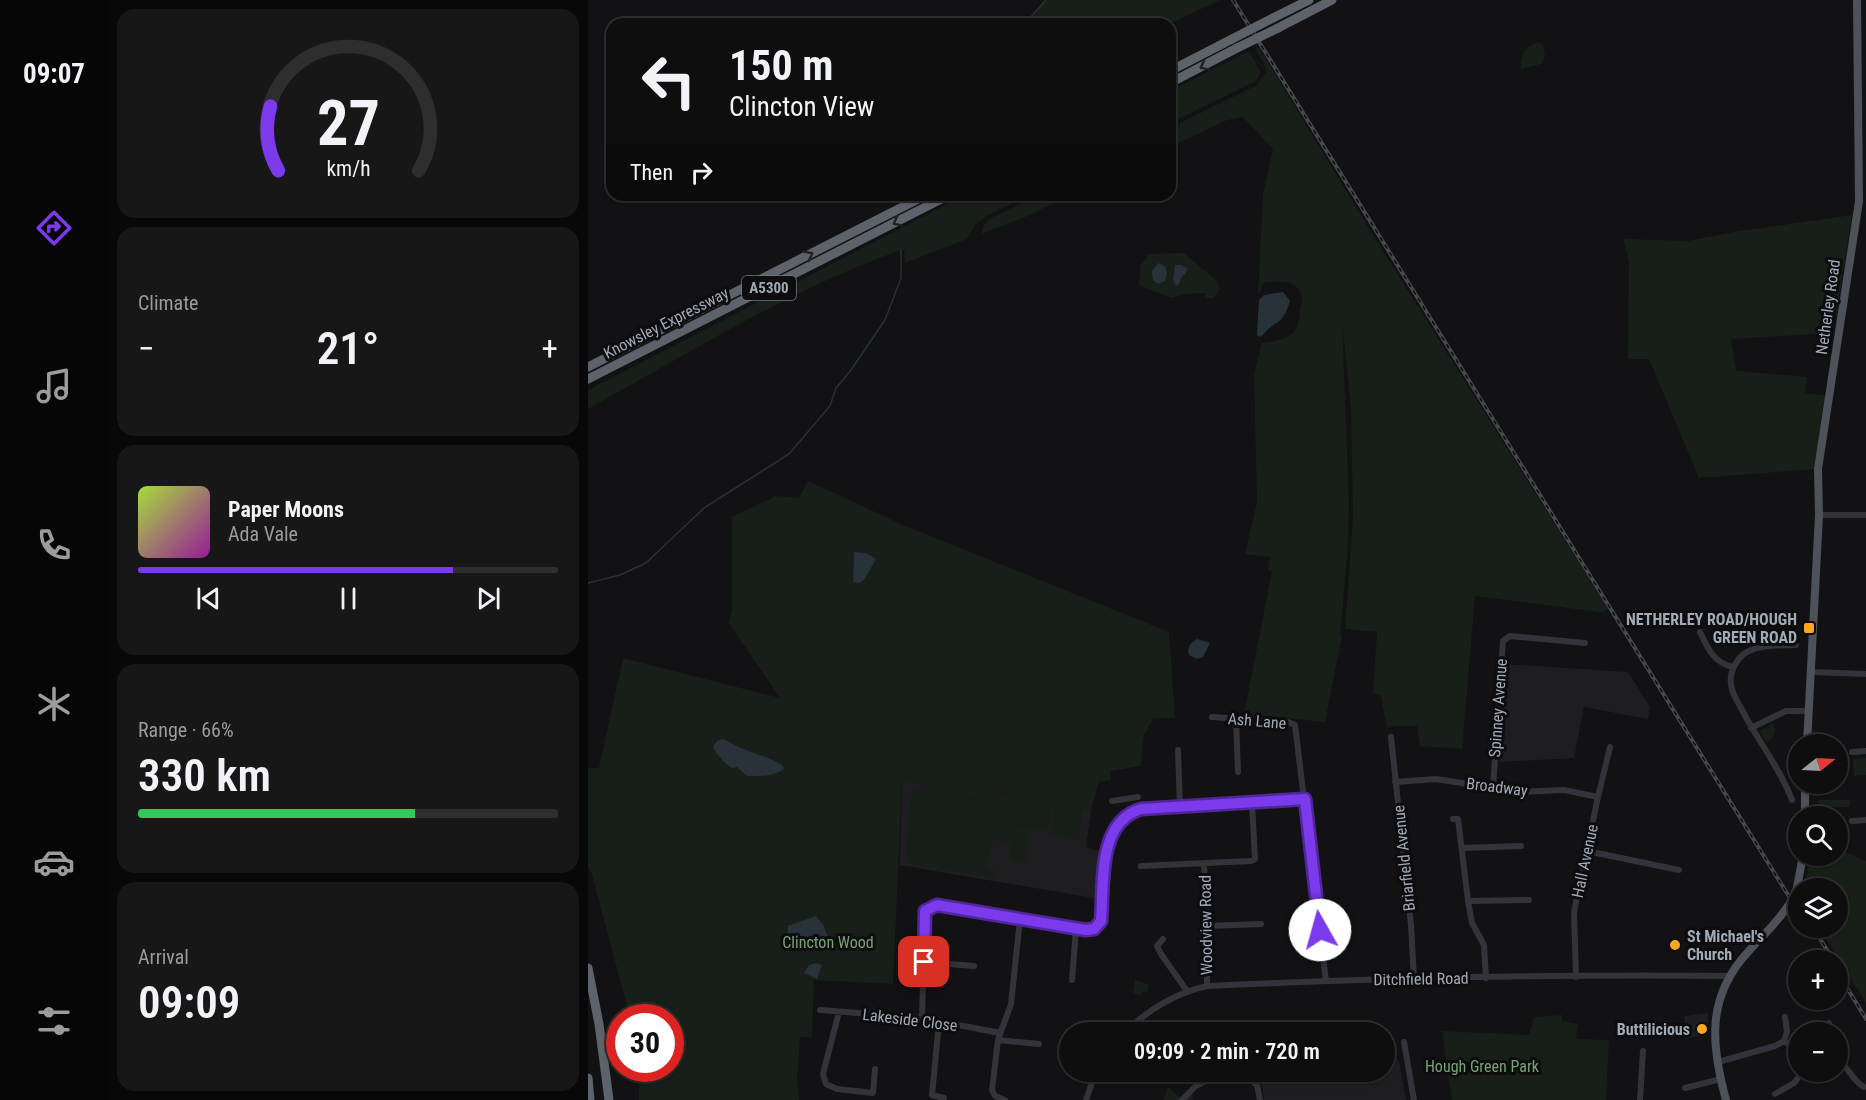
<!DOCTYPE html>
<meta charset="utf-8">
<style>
body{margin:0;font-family:"Roboto Condensed",sans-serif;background:#171718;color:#f1f3f6;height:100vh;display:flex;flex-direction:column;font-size:22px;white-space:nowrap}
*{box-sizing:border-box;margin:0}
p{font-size:20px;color:#9b9c9e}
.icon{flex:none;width:33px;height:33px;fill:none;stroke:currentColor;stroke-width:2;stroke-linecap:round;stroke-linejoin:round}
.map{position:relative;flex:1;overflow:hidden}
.sheet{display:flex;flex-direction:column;gap:9px;padding:9px;background:#080808;width:480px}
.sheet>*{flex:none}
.hud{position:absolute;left:18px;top:18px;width:570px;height:183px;border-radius:18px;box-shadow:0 2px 4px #0004,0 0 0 2px #2e2e2f;background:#0e0e0f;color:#f1f3f6;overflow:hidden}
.needle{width:39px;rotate:72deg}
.buttons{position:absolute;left:1200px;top:734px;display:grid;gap:12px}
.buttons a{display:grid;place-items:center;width:60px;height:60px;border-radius:50%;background:#0e0e0f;box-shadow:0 2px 4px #0004,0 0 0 2px #2e2e2f;font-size:30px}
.speed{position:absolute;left:18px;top:1004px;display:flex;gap:12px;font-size:30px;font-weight:700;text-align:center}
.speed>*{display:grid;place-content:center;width:78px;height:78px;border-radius:50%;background:#0e0e0f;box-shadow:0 2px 4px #0004,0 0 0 2px #2e2e2f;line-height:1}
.speed .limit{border:9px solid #d22;background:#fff;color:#111}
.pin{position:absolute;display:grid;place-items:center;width:51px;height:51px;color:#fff;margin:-26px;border-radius:12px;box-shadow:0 3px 9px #0006}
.me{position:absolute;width:66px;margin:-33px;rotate:353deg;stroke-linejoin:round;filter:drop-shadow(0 0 4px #0008)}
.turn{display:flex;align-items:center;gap:21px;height:126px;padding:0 24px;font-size:27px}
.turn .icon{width:78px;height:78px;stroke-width:2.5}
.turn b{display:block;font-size:42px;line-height:51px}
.then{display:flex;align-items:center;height:57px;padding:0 24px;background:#0003;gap:12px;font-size:22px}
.big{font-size:45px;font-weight:600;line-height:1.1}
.sheet .widget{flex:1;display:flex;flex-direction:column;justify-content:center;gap:9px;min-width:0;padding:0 21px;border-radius:18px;background:#171718}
.sheet .dial{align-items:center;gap:0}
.dial svg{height:156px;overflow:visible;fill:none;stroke:#2e2e2f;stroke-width:7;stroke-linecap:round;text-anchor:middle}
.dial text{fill:#f1f3f6;stroke:none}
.song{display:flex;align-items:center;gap:18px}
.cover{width:72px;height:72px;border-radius:9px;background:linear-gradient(135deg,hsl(80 70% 55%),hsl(300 70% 35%))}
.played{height:6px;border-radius:3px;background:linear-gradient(90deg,#7c3aed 75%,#2e2e2f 75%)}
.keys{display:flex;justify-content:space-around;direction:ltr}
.heat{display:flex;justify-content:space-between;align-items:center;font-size:33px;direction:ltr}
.charge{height:9px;border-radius:4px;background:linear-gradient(90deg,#34c759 66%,#2e2e2f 0)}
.trip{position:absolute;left:471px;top:1022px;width:336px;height:60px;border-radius:30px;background:#0e0e0f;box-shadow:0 2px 4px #0004,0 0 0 2px #2e2e2f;font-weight:600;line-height:60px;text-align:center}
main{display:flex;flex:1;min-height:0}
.tabs{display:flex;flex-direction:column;width:108px;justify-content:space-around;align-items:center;background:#060606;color:#9b9c9e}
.tabs .icon{width:42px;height:42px}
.tabs .current{color:#7c3aed}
.tabs b{font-size:27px;color:#f1f3f6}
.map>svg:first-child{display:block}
</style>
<main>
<nav class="tabs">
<b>09:07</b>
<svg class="icon current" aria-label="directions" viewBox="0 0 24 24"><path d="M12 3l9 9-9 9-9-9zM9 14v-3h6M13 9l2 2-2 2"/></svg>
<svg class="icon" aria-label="music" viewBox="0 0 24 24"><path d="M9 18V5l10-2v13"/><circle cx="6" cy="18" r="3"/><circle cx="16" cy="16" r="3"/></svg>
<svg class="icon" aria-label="phone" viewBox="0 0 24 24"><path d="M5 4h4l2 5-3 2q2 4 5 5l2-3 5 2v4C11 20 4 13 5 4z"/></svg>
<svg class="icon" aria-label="climate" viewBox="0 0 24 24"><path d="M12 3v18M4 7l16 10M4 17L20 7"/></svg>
<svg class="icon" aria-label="car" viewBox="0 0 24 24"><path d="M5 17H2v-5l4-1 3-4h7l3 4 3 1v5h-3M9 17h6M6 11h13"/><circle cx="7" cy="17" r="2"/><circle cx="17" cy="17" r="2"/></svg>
<svg class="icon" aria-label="filters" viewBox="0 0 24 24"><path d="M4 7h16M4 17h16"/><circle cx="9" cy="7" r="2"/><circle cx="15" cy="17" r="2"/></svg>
</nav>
<section class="sheet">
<div class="widget dial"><svg viewBox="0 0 100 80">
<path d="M14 69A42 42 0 1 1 86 69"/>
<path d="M14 69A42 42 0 0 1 10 36" stroke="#7c3aed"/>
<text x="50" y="56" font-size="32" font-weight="700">27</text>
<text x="50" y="72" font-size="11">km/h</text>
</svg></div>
<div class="widget"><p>Climate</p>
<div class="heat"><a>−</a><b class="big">21°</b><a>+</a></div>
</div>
<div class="widget">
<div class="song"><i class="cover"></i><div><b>Paper Moons</b><p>Ada Vale</p></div></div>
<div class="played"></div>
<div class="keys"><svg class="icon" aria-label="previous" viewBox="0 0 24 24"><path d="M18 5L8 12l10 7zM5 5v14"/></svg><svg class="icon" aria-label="pause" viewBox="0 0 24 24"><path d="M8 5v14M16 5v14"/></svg><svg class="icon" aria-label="next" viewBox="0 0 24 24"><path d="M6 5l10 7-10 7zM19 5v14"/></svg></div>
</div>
<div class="widget"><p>Range · 66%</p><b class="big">330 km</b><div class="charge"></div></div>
<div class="widget"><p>Arrival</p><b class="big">09:09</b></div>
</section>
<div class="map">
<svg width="1278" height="1100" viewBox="0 0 1278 1100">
<rect width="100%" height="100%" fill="#121214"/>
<path fill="#1e1e21" d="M916 664 1040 672 1062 707 1060 719 996 707 986 758 911 762Z
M314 780 503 810 498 847 515 852 511 899 312 865Z
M1120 1013V1034L1097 1039V1016Z
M802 1043 803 1056 811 1061 818 1100H676L672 1071H796L797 1044Z"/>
<path fill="#181f19" d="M456 0H632L581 24H442V17Z
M950 42 955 45 957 56 953 64 933 69C933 55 936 47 950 42Z
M671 47 783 232 1020 609 1015 612H1011L887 596 874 749 832 746 829 726H804L799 729 793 696 785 693 789 632 757 629 765 518 763 409 754 321 761 504 760 548 752 635 754 636 737 722 656 714 684 571 680 570 682 557 657 554 669 502 666 374 674 343C685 342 696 340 705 333 711 327 711 320 712 312 712 307 714 302 714 298 713 280 688 280 676 283L670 295 675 195 685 149 655 117 639 120 582 147V128L669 85 678 72 676 64 667 48Z
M661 51 673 73 668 81 582 123V91Z
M377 195H439L399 216 388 224 379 239 317 263 316 249C206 287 102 353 0 409V390Z
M451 195H483L437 217 394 234 396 224 401 219Z
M1264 215 1245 333 1143 339 1148 371 1219 377 1217 393 1240 396 1226 469 1111 478 1061 359H1040L1041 262 1035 239 1100 241 1146 232Z
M596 253 629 281 632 289 626 298H617V293L596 294 584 298 551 285 553 265 561 254Z
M220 481 315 525 581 632 587 718H565L555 738 553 766 522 771 523 780 511 782 503 810 486 808 495 810 490 840 463 835 468 805 465 804 460 830 425 829V832L441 834 437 863 422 861 424 843 404 840 398 869 408 870 406 878 323 864 319 860 318 852 322 799C325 791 329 788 337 786L426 802 427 799 314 781 305 984 226 980 224 1037H212L209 1079 211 1100H51V1068H82V1017H42L3 871 0 867V768H11L35 658 192 698 141 623 144 608V517L188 496 211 498Z
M1185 723 1187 731 1184 739 1178 742 1172 731Z
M1278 758V775L1266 776 1265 759Z
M1230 800H1262V807H1243V816H1233Z
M1250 849 1278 861V1003L1231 927H1250V888H1217L1222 855H1250Z
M547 980 561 985 559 992 555 991 553 996 545 993Z
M974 1015V1021L990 1024 988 1039 1021 1040 1018 1100H864L854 1031 941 1035 946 1017Z
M580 1087 594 1099 603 1090 605 1100H575Z"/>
<path fill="#273239" d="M570 263 577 266 579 274 577 281 570 284 565 280 564 271Z
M587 265H593L599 268 598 274 594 276 591 284 588 286 585 280Z
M695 292 702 301C698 314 695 320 684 326 679 329 677 334 672 337L669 335 671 300 676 295Z
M266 552 278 553 288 559 276 580 271 583 265 582Z
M609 639 622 643 615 657 609 659 601 655C599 647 602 643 609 639Z
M135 739C143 743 150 747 158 750 172 756 182 757 195 766L196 769C187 776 171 777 159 776L149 767 144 768C136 763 130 756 125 747L129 741Z
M228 916 235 925 243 944 212 950 204 948 199 939 200 926Z
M228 963 234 965 229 979 216 973 221 965Z"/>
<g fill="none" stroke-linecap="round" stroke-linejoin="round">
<path stroke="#273239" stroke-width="1.5" d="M441 19 458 0
M0 583 32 575 58 563 116 508 201 454 242 406 248 388 263 370 297 320 313 278V250"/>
<path stroke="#33343a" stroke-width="6" d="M1231 515H1278
M1112 632C1120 649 1126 663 1145 667
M1224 672 1278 674
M624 717 700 722 707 725 738 981
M648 719 650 772
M1163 728 1198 711H1221
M803 737 823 925 826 979
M590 750 592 807
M1264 752 1278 751
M807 782 848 779 931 792 976 790 1010 797
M905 788 915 641 922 636 997 643
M1204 800C1192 768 1170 741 1154 710 1151 704 1146 697 1144 689 1139 673 1150 653 1166 649 1179 645 1194 645 1208 645
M524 801 550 797
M865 819H870L880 901 884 923 896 945 898 978
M1264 821 1278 820
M874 848 933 846
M999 851 1091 870
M616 864 619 926V986
M553 866 663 861 667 859 664 803
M880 901 941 900
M619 926 673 924
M575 939 569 946 573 954 599 991
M336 962 386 966
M988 977 986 912 1010 797 1022 747
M484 980 488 929
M232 1010 334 1018 412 1033
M251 1012 235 1074 238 1084 249 1089 285 1093 287 1069
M334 1018 337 911 349 905 498 930 506 929 512 922C516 884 509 822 553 809L717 799
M351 1022 344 1095 356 1098
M537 1032C560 1010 588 993 619 986 793 978 968 974 1142 976
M1234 1032 1241 1023
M410 1040 451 1044
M1196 1041 1210 1051
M816 1042 826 1100
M1130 1062 1187 1046 1196 1041 1199 1032 1197 1017
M1250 1062C1262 1067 1263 1080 1276 1087
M1215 1072 1223 1073 1231 1071
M1097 1088 1133 1079
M1187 1094 1206 1083 1215 1071
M417 1100 407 1096 404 1090 410 1040 423 1004 432 919
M498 1100 508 1071
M594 1100C599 1096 603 1090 608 1086 623 1077 656 1071 669 1085L672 1100
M1052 1100 1055 1051"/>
<path stroke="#4f5159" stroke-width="8" d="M1219 744 1231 515 1230 469 1271 201 1269 0
M1217 816V783
M1209 888 1215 855
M1138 1100C1123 1045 1118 997 1160 952 1175 935 1190 922 1202 903"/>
<path stroke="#5e636b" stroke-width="9" d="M685 18 721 0
M690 28 744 0
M582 71 644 39
M582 83 649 48
M0 367 338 195
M0 379 361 195
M0 968 11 1024 21 1100
M0 1078 2 1100"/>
<defs>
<path id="rail" d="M645 0 1210 911
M1225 927 1245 960
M1250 973 1278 1019"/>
</defs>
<use href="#rail" stroke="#46484f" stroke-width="4"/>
<use href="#rail" stroke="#0d0d0f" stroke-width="1.5" stroke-dasharray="4.5" stroke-linecap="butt"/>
<path stroke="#4f5159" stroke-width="8" d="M1202 903 1209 888"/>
<path stroke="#5e636b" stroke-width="9" d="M644 39 685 18
M649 48 690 28"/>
</g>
<defs><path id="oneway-chevron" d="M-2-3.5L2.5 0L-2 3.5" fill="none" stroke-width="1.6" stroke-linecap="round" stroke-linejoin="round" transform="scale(1.5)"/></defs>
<g stroke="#212226">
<use href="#oneway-chevron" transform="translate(616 66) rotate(153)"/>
<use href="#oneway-chevron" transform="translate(309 222) rotate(153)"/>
<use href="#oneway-chevron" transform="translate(221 255) rotate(-27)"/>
</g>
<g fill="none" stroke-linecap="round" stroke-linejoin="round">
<defs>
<path id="route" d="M336 962 337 911 349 905 498 930 506 929 513 921C516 884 509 822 553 809L717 799 732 930"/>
</defs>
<use href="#route" stroke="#51269a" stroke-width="15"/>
<use href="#route" stroke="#7c3aed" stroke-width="10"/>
</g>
<g fill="#ffa61f" stroke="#0d0d0f" stroke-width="2">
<rect x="1215" y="622" width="12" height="12" rx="3"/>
<circle cx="1087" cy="945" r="6"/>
<circle cx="1114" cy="1029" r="6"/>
</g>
<g text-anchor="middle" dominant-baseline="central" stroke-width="6" stroke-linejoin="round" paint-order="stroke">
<rect fill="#0d0d0f" stroke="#757b84" stroke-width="1.5" x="154" y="276" width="54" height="24" rx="4.5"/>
<g font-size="15" font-weight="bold" fill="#a2aab6">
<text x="181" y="288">A5300</text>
</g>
<g font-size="16" fill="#a2aab6" stroke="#0d0d0f">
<text transform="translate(1240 307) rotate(-82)">Netherley Road</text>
<text transform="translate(78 323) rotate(-27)">Knowsley Expressway</text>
<text transform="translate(910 708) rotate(-86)">Spinney Avenue</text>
<text transform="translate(669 721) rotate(5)">Ash Lane</text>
<text transform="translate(909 787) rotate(7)">Broadway</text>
<text transform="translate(816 858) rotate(-96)">Briarfield Avenue</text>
<text transform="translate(997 861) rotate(-78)">Hall Avenue</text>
<text transform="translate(618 925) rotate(-91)">Woodview Road</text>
<text transform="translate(833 979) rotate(-1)">Ditchfield Road</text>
<text transform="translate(322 1020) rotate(7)">Lakeside Close</text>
</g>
<g font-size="16" font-weight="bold" fill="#a2aab6" stroke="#0d0d0f" text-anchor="end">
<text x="1209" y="619">NETHERLEY ROAD/HOUGH<tspan x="1209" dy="18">GREEN ROAD</tspan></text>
<text x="1099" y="936" text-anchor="start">St Michael's<tspan x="1099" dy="18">Church</tspan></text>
<text x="1102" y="1029">Buttilicious</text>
</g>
<g font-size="16" fill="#77a377" stroke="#0d0d0f">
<text x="240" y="942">Clincton Wood</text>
<text x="894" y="1066">Hough Green Park</text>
</g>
</g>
</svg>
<div class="buttons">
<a><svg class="needle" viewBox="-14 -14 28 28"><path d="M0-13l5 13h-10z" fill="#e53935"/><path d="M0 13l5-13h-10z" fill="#9b9c9e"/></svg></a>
<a><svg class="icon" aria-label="search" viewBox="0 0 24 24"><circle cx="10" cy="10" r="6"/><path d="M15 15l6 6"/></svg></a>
<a><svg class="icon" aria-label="layers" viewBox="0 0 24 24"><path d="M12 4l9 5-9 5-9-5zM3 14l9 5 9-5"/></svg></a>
<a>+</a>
<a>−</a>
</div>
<div class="speed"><div class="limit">30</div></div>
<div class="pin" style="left:336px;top:962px;background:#d93025"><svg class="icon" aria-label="arrive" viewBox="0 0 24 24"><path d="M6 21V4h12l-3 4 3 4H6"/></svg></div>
<svg class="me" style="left:732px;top:930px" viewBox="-20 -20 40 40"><circle r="19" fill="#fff"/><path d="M0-13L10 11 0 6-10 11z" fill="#7c3aed"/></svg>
<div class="trip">09:09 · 2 min · 720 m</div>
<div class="hud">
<div class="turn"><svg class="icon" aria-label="left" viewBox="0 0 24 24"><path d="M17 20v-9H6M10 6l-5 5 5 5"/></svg><div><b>150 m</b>Clincton View</div></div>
<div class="then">Then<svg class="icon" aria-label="right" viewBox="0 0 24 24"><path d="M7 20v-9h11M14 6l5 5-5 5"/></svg></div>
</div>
</div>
</main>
